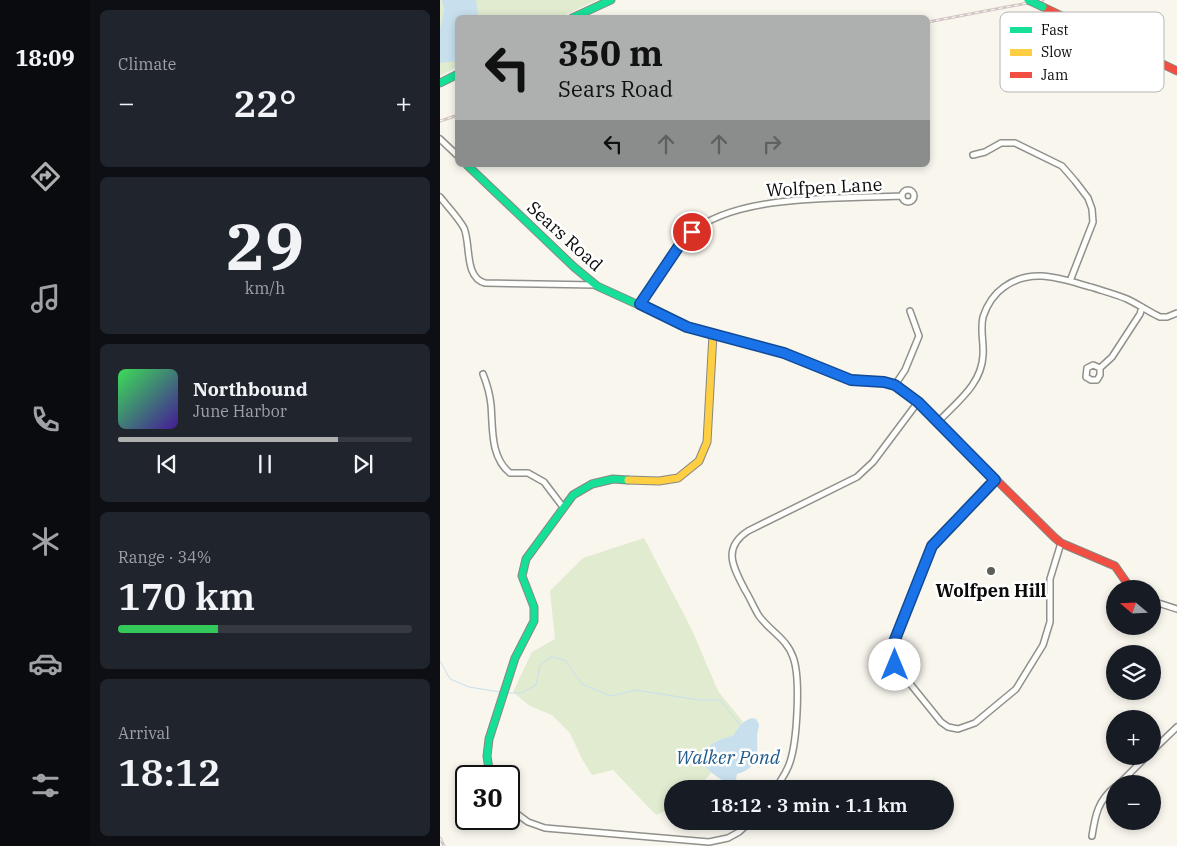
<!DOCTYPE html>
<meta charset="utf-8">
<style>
body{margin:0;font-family:"IBM Plex Serif",serif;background:#20242c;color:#f1f3f6;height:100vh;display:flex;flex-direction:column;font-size:19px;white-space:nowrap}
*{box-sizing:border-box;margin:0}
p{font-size:16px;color:#9ea1a6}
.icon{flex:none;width:28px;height:28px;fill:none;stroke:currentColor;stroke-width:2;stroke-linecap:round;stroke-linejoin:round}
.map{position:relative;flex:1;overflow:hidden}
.drawer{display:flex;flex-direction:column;gap:10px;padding:10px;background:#0d0f14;width:350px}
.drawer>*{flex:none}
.hud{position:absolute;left:15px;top:15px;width:475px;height:152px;border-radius:8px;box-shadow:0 2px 8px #0003;background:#aeb0af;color:#111;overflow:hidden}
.needle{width:32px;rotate:289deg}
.buttons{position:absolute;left:666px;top:580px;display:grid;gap:10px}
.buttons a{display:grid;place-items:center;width:55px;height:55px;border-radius:50%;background:#171b24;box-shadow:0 2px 8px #0003;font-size:25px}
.speed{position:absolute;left:15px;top:765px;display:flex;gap:10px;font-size:25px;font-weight:700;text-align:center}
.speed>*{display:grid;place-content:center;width:65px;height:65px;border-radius:50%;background:#171b24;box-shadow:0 2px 8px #0003;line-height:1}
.speed .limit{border:2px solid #111;border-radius:8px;background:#fff;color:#111}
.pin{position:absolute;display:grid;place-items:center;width:42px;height:42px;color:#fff;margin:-21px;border:2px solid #fff;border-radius:50%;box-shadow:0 1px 5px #0007}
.me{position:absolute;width:55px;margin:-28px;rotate:0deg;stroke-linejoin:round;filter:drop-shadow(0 0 4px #0008)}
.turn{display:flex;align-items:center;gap:18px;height:105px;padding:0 20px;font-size:22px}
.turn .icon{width:65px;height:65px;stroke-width:2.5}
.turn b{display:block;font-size:35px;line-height:42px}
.lanes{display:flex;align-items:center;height:48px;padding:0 20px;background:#0003;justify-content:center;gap:25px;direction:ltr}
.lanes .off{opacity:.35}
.big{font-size:38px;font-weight:600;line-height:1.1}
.drawer .tile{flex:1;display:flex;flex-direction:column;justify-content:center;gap:8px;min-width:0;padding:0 18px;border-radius:8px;background:#20242c}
.drawer .dial{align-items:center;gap:0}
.dial b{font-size:65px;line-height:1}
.song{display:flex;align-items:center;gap:15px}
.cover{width:60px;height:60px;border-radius:8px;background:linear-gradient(135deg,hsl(130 70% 55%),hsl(260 70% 35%))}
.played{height:5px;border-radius:2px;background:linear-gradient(90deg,#aeb0af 75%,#363941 75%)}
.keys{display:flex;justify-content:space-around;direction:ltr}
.heat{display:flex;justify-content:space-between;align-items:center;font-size:28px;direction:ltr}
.charge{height:8px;border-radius:4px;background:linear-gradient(90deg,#34c759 34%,#363941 0)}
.trip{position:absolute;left:224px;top:780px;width:290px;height:50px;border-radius:25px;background:#171b24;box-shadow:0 2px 8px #0003;font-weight:600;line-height:50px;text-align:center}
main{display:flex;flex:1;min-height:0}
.tabs{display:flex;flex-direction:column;width:90px;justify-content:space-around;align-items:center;background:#090b0e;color:#9ea1a6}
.tabs .icon{width:35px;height:35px}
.tabs .on{color:#aeb0af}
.tabs b{font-size:22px;color:#f1f3f6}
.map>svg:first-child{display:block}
</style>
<main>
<nav class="tabs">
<b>18:09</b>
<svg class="icon on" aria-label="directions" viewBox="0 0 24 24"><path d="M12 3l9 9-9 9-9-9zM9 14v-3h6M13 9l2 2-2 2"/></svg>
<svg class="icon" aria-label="music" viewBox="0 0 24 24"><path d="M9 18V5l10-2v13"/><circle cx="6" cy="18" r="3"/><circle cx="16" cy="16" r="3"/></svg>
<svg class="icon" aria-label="phone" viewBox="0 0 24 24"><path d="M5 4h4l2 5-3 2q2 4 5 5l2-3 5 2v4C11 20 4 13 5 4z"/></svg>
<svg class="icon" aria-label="climate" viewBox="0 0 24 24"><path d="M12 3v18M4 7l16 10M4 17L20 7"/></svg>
<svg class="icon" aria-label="car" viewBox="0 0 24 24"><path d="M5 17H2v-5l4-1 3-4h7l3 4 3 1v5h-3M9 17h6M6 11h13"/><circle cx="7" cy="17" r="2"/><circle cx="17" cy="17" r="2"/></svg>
<svg class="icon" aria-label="filters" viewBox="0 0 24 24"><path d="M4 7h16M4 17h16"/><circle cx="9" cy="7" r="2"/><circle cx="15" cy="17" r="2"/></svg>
</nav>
<section class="drawer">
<div class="tile"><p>Climate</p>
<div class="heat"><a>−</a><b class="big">22°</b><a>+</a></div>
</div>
<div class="tile dial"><b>29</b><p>km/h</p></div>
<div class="tile">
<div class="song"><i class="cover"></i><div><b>Northbound</b><p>June Harbor</p></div></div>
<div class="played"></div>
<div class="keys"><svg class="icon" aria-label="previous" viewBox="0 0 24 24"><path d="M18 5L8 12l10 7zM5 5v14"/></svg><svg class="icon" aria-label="pause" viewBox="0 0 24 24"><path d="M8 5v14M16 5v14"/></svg><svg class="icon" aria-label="next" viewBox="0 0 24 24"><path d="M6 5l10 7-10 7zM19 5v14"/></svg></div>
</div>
<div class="tile"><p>Range · 34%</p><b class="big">170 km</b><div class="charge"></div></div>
<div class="tile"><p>Arrival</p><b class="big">18:12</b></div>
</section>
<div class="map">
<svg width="737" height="846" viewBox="0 0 737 846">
<rect width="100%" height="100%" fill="#f8f6ed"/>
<path fill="#e0ebcf" d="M0 0H157L121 17 18 18 17 67 0 76Z
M204 538 252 630 278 691 303 722 297 728 295 735C270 743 274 738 263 764L272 772 257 789H232V808L216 815 173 770 152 775 142 759 130 733 112 715 90 706 73 692 92 652 115 639 110 591 143 558Z"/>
<path fill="#c8e0ee" d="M2 0H36L38 16 37 17 18 18 17 61 0 63V30L4 10Z
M312 718 316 719 319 724C319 729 317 732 317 736 318 755 318 768 297 774L295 784H290C279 779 265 770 261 758 272 740 277 741 294 735 298 726 303 721 312 718Z"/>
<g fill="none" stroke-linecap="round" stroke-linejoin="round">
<path stroke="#c8e0ee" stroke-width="1" d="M0 661 10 679 29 687 60 692
M67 693H81L96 685 100 665 111 657 125 660 142 684 171 696 195 690 259 700H280L300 725"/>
<defs>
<path id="street" d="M608 41C627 48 670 79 688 73 696 71 700 62 703 55
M0 139 18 156
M533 155 545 152 561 143H575L622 166 635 181 648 198 652 209 653 222 630 281
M462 196a6 6 0 1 1 12 0a6 6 0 1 1-12 0Z
M0 197C8 207 18 217 24 228 31 244 24 278 45 283L156 285
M200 304C213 283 233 249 251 233 297 193 403 199 462 196
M660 368V375L657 380H651L646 377 647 368 653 365 660 368 672 357 700 314 702 307
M43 374C47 384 50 395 51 405 53 428 50 457 70 473H88L104 482 123 507
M455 385 465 370 479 336 470 311
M498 422C517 402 542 384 543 355 544 342 540 330 543 317 547 305 554 294 564 287 592 267 621 279 651 287 663 291 675 294 687 299 698 304 709 312 720 317H727L737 313
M555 480 492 547 453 645 452 657 455 665 501 722 508 727 518 729 535 723 576 689 603 645 610 622V579L621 543
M712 601 737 609
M712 751 737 727
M679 784 707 756
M335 789C341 780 347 772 350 762 357 741 361 678 353 657 347 639 330 631 319 616 314 608 310 598 305 590 293 567 282 548 308 531L417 477 433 462 478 402
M69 808 88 822 105 828 269 842 288 838 299 832 311 821
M652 836C655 816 658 800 675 787"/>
<path id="fast" d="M132 18 171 0
M0 83 18 74
M27 165 134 267 157 286 247 327 344 353 398 375
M50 776 47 756 49 739 75 658 94 621V607L82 576 86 559 133 495 152 484 173 479 188 480"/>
<path id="slow" d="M188 480 219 481 238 478 259 461 267 442 273 334"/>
<path id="jam" d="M603 7 737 71
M398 375C415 382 431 379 448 383 460 385 469 395 478 402L614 537 621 543 675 566 691 589"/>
</defs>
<use href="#street" stroke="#91908c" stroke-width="8"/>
<use href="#fast" stroke="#888783" stroke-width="9"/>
<use href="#slow" stroke="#888783" stroke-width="9"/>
<use href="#jam" stroke="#888783" stroke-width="9"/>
<use href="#street" stroke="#fefefc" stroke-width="5"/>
<use href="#fast" stroke="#16e098" stroke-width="7"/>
<use href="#slow" stroke="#ffcf43" stroke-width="7"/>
<use href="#jam" stroke="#f24e42" stroke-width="7"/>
<defs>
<path id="rail" d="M488 22 603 0
M0 121 18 115
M0 838 4 846"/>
</defs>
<use href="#rail" stroke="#d3c5c4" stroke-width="3"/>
<use href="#rail" stroke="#fff" stroke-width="1" stroke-dasharray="4" stroke-linecap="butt"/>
<defs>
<path id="fast-bridge" d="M588 0 603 7"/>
</defs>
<use href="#fast-bridge" stroke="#888783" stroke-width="9" stroke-linecap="butt"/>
<use href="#fast-bridge" stroke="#16e098" stroke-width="7"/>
</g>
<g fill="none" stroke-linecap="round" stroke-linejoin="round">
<defs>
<path id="route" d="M252 232 239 246 200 304 247 327 344 353 411 380 444 382 455 385 478 402 555 480 492 546 454 642 452 657 455 665"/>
</defs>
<use href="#route" stroke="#114b97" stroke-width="12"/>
<use href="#route" stroke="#1a73e8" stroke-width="9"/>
</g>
<circle fill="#5d5d59" stroke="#fff" stroke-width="2" cx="551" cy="571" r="5"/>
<g text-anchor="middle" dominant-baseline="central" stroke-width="5" stroke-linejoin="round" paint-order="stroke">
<g font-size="18" fill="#0a0a0a" stroke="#fff">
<text transform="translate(384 187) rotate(-3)">Wolfpen Lane</text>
<text transform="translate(125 236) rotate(42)">Sears Road</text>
</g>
<g font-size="18" font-weight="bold" fill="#0a0a0a" stroke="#fff">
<text x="551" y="590">Wolfpen Hill</text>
</g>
<g font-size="19" font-style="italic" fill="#235c8b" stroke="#fff">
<text x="288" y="757">Walker Pond</text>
</g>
</g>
<rect x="560" y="12" width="164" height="80" rx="8" fill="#fff" stroke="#b6b6b6" stroke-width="1"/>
<rect x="570" y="27" width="22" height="6" fill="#16e098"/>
<rect x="570" y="49" width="22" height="7" fill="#ffcf43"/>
<rect x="570" y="72" width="22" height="6" fill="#f24e42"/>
<g font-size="14" fill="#0a0a0a">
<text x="601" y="35">Fast</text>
<text x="601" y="57">Slow</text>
<text x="601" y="80">Jam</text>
</g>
</svg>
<div class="buttons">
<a><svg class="needle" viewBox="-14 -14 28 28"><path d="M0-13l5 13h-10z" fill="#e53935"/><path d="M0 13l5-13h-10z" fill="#9ea1a6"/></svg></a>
<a><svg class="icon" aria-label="layers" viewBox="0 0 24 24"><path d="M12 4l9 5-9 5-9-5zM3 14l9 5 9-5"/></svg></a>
<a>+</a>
<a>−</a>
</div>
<div class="speed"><div class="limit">30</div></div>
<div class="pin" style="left:252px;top:232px;background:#d93025"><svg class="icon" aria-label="arrive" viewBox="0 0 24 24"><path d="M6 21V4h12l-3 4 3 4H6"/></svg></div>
<svg class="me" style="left:455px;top:665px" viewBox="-20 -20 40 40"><circle r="19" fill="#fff"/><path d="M0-13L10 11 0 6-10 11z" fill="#1a73e8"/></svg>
<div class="trip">18:12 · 3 min · 1.1 km</div>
<div class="hud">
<div class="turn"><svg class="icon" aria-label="left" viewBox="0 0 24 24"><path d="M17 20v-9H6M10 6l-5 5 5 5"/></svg><div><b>350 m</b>Sears Road</div></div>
<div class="lanes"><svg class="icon" aria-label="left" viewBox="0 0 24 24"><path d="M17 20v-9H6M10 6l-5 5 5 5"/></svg><svg class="icon off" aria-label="ahead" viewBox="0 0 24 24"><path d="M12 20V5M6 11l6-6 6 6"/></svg><svg class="icon off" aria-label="ahead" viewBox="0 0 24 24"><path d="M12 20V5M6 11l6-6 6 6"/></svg><svg class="icon off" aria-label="right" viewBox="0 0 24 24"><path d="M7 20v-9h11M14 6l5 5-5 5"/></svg></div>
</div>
</div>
</main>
